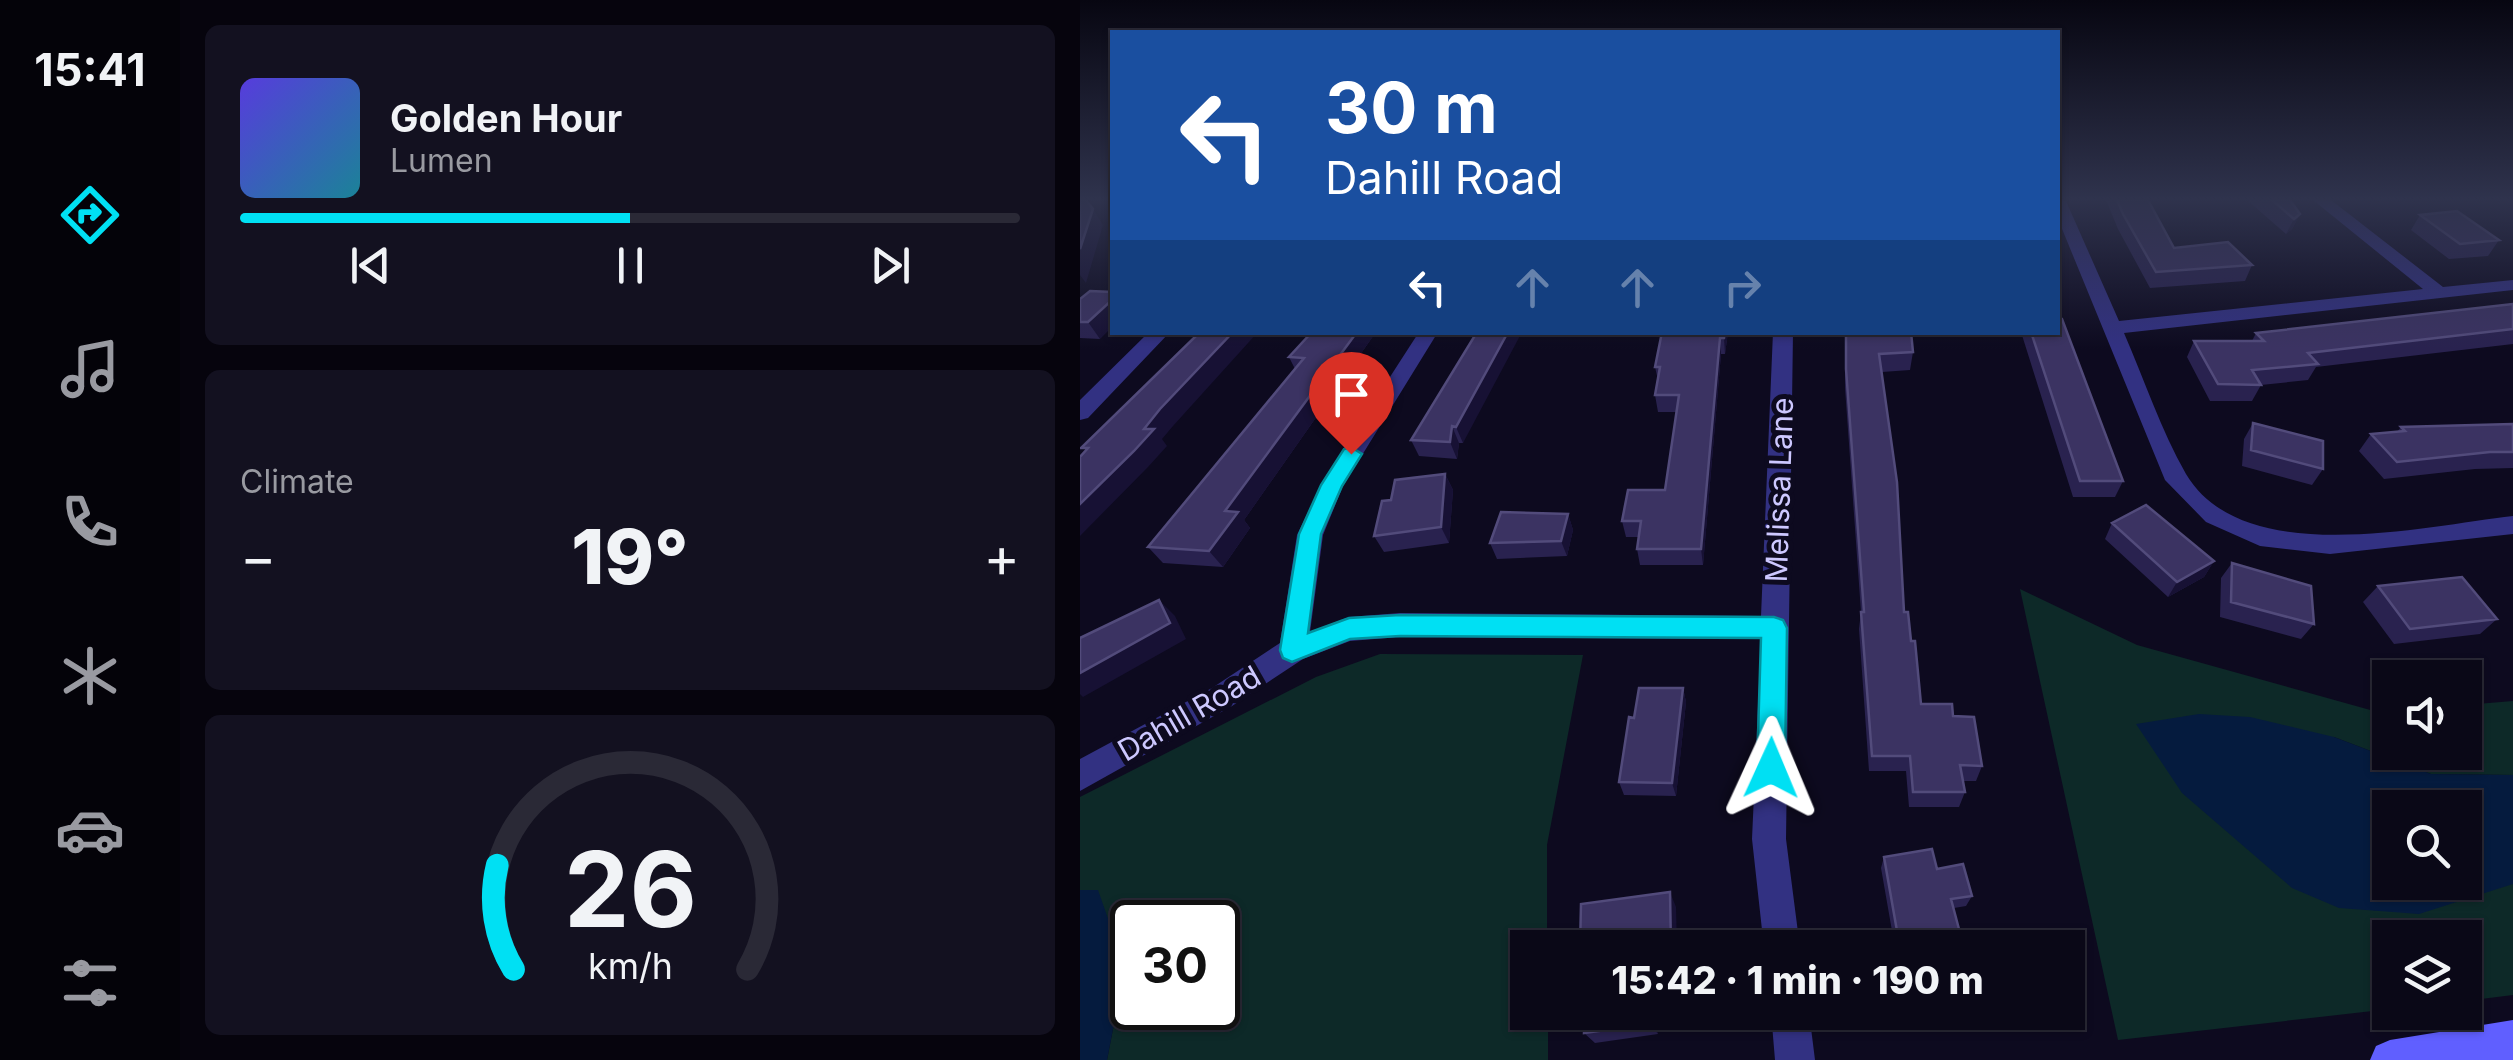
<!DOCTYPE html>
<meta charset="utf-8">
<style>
body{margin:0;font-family:Inter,sans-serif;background:#131120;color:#f1f3f6;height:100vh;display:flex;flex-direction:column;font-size:38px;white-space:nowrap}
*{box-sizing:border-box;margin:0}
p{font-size:32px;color:#999aa1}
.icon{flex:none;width:55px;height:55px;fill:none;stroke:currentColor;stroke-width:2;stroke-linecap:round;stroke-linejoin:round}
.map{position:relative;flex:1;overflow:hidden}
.sheet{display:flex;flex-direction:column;gap:25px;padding:25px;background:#06040d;width:900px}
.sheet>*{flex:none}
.guide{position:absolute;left:30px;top:30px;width:950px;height:305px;border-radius:0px;box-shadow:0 2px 8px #0004,0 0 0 2px #2a2936;background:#1a4fa0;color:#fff;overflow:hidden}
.buttons{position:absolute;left:1292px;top:660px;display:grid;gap:20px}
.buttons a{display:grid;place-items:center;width:110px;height:110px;border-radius:0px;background:#0a0817;box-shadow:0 2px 8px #0004,0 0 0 2px #2a2936;font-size:50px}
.speed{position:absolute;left:30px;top:900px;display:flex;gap:20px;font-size:50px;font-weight:700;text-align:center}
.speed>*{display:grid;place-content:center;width:130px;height:130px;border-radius:50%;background:#0a0817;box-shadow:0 2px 8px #0004,0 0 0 2px #2a2936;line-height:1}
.speed .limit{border:5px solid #111;border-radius:15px;background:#fff;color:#111}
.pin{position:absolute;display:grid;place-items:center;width:85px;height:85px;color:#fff;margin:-102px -42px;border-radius:50% 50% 50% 0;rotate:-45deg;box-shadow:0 0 10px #0007}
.pin .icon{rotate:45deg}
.me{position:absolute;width:110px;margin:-55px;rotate:1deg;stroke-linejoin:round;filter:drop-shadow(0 0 8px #0008)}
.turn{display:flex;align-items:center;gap:35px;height:210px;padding:0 50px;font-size:45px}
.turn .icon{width:130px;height:130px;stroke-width:2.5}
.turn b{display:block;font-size:70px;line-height:85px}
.lanes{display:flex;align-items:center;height:95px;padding:0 50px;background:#0003;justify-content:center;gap:50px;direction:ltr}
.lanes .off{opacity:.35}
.big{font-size:75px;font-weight:800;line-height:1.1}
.sheet .widget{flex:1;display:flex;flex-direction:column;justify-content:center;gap:15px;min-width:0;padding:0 35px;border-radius:15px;background:#131120}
.sheet .dial{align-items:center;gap:0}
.dial svg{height:260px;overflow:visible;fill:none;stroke:#2a2936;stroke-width:7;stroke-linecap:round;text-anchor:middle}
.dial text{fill:#f1f3f6;stroke:none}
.song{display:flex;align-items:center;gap:30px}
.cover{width:120px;height:120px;border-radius:15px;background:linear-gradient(135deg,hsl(250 70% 55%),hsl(190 70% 35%))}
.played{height:10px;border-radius:5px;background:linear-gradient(90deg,#00e0f3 50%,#2a2936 50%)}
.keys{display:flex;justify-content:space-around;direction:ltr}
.heat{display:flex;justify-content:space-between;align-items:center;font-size:55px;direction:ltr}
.trip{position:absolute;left:430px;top:930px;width:575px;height:100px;border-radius:0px;background:#0a0817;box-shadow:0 2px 8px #0004,0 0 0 2px #2a2936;font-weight:800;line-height:100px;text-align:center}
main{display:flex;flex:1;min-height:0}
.tab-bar{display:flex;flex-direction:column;width:180px;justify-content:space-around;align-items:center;background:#040309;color:#999aa1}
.tab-bar .icon{width:70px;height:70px}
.tab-bar .on{color:#00e0f3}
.tab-bar b{font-size:45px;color:#f1f3f6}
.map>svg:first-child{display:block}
</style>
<main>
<nav class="tab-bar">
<b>15:41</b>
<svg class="icon on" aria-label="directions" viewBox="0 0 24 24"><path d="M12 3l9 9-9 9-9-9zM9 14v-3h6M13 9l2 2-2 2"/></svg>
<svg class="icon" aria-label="music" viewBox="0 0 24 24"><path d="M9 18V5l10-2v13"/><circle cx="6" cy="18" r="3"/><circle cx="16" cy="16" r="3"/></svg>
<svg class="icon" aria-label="phone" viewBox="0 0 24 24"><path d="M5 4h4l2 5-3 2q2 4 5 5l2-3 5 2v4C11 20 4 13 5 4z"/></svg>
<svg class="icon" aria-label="climate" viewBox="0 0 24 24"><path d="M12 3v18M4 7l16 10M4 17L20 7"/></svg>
<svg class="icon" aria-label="car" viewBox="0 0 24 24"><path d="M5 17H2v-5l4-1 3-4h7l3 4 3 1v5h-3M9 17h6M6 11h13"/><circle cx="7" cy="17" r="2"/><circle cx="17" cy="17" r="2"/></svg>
<svg class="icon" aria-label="filters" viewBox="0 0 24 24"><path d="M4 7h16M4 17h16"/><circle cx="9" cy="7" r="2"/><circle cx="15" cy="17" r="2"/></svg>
</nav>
<section class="sheet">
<div class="widget">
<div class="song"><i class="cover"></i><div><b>Golden Hour</b><p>Lumen</p></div></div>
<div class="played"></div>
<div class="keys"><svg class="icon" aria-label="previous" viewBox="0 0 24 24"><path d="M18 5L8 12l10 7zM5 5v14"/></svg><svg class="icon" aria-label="pause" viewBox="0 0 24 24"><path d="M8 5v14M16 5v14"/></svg><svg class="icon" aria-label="next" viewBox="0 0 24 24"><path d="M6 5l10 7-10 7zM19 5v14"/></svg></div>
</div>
<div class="widget"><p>Climate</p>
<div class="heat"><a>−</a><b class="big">19°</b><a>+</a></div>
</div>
<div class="widget dial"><svg viewBox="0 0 100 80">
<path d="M14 69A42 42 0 1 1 86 69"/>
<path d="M14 69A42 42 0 0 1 9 37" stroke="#00e0f3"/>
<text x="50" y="56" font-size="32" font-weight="700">26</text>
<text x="50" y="72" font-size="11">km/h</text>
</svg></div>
</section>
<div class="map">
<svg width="1433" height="1060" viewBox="0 0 1433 1060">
<rect width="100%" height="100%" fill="#0d0a1f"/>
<path fill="#0d2928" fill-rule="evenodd" d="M940 589 1057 645 1301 713 1310 712V752H1385V705L1433 701V775L1351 774 1254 737 1212 887 1433 884V995L1385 1001V938H1310V1009L1038 1040Z
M300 654 503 655 467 845V947L448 948V1012L468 1013V1060H27L45 967 0 890V797L236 677ZM52 922H138V1008H52Z"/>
<path fill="#051b3e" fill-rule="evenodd" d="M1119 714 1170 717 1254 737 1351 774 1433 775V884L1339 914 1259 908 1212 888 1102 793 1056 724ZM1310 808H1385V882H1310Z
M0 890H18L45 967 27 1060H0Z"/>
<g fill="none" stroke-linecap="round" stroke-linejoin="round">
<path fill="#323182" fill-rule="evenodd" d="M978 200 986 201 1039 321 1343 289 1233 200H1251L1363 287 1433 280V290L1044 333C1064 379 1081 430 1106 474 1163 570 1344 526 1433 516V534L1250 554 1180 546 1126 522 1085 480 978 219Z
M69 332H90L8 418 0 420V400Z
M339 332H358L263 486 243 535 230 632 269 617 320 613 681 616 693 332H713L706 839 720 948H684L672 839 681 639 320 637 270 641 223 659 152 706 0 791V759L132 688 200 643 217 535 244 479Z
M691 1012H729L735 1060H695Z"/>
<path fill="#605fff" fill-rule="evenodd" d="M1433 1020V1060H1290L1296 1046 1310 1040Z"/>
</g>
<path fill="#29224f" d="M1026 200H1068L1094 248 1172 265 1165 281 1070 288 1038 229Z
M1167 200H1210L1220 214 1212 229 1206 234Z
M1340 215 1419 240 1408 256 1369 259 1331 230Z
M10 291 20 339 0 338V322Z
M1433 304V344L1236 367 1228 380 1181 385 1172 401H1130L1107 357 1114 341H1172L1176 333Z
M296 332 164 520 170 528 143 567 83 563 68 547 215 369 209 357Z
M397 332 383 443H379L377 459 339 456 331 440Z
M582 332H648L645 354H641L623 565H560L557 549 559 537H546L542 521 585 490 596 412H578L575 395 578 380 575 367Z
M765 332H831L833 352 830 370 802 372 824 612 841 704 873 716 902 766 896 781H883L885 792 879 807H829L826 771H789L779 629 781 612 765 388Z
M941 332H978L1043 481 1035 497H993Z
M1173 423 1243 469 1232 485 1162 466 1164 439Z
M1433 424V468L1395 469 1304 479 1279 451 1291 434 1317 432 1321 427Z
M365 474 373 490 369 543 304 552 294 536 311 500Z
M488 514 493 530 487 556 417 559 410 543Z
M1032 523 1134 561 1124 577 1088 597 1025 539Z
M1152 563 1234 624 1221 639 1140 617 1141 578Z
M1298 586 1417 619 1400 634 1314 644 1283 602Z
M603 688 606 702 596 796 544 795 539 782 554 718Z
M804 857 857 869 892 896 886 906 874 908 884 948H815L801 868Z
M578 1012V1034L515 1043 504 1033Z"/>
<path fill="#171134" d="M13 209 23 225 6 283 0 275V249Z
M1220 214 1212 229 1206 234 1214 219Z
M32 300V327L20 339 8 322Z
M153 332H178L93 426 82 439 87 446 68 467 0 536V504L80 409Z
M277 332H296L164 520 170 528 143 567 129 551 145 511Z
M428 332H442L383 443 376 427Z
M645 332H648L645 354 644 338Z
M640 338 641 354 623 565 621 549Z
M372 426 379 443 377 459 370 442Z
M365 474 373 490 369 543 361 527Z
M488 514 493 530 487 556 481 541Z
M1134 561 1124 577 1088 597 1097 582Z
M79 600 95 616 106 639 3 697 0 694V673Z
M603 688 606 702 596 796 592 783Z
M590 892 596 907 597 948H591Z
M570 1012H578V1034L570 1024Z"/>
<path fill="#3b3362" stroke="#524b7b" stroke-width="2.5" d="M0 200H6L13 209 0 249Z
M1037 200H1068L1094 248 1148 242 1172 265 1076 272 1043 214Z
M1192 200H1210L1220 214 1214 219Z
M1377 211 1419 240 1380 244 1340 215Z
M10 291 32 292V300L8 322H0V299Z
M1433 304V329L1228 353 1238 364 1172 370 1181 385 1138 384 1114 341H1184L1176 333Z
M978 319H982L1043 481H1000L951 332H978Z
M120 332H153L80 409 64 429H74L54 451 0 504V457L8 448H1Z
M232 332H277L145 511 158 512 129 551 68 547 224 358 209 357Z
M397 332H428L376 427 372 426 370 442 331 440Z
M582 332H645L644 338H640L621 549H557L561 521H542L548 490H585L599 395H575L580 367H575Z
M766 332H831L833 352 799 354 817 482 824 612H828L831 641H835L841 704H872L873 716 894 717 902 766 880 765 885 792H833L830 756H792L781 612H784L766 369Z
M1173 423 1243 441V469L1171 450Z
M1433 424V452H1410L1317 462 1291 434 1325 431 1321 427Z
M365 474 361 527 294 536 302 501 311 500 315 480Z
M1066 505 1134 561 1097 582 1032 523Z
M421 512 488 514 481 541 410 543Z
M1152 563 1231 586 1234 624 1151 602Z
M1382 577 1417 619 1330 629 1298 586Z
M79 600 90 623 0 673V638Z
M559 688H603L592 783 539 782 549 717 554 718Z
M852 849 857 869 883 864 892 896 871 899 884 948H820L804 857Z
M590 892 591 948H500L501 904Z
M505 1012H570V1024L504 1033Z"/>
<linearGradient id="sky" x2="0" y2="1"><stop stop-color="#070611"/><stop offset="0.57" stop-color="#2f334d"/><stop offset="1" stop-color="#2f334d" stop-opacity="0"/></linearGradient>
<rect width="1433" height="349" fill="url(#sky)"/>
<path fill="#00e0f3" stroke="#00929e" stroke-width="2.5" d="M271 447 282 454 262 486 241 534 228 633 269 618 320 615 694 617 703 620 707 628 705 768 701 778 691 782 681 778 677 768 681 638 320 636 270 639 212 662 203 658 200 650 219 534 241 485 264 449Z"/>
<g text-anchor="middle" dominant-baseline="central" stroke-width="10" stroke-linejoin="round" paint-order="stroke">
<g font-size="30" fill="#cdc8ff" stroke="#0d0a1f">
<text transform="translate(699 490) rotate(-88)">Melissa Lane</text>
<text transform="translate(109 713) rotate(-30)">Dahill Road</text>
</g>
</g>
</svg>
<div class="buttons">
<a><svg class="icon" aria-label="sound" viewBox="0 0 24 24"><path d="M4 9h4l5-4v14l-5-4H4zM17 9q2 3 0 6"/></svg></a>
<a><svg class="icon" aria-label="search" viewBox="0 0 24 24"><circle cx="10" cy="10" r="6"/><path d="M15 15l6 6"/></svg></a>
<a><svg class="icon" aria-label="layers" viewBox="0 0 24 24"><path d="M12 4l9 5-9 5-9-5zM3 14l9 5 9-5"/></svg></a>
</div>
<div class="speed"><div class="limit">30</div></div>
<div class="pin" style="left:271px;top:454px;background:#d93025"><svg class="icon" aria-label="arrive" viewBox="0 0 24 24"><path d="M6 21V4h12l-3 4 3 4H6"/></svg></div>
<svg class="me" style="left:691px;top:768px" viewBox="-20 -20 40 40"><path d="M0-17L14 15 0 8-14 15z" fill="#00e0f3" stroke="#fff" stroke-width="4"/></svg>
<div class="trip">15:42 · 1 min · 190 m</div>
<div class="guide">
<div class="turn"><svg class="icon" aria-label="left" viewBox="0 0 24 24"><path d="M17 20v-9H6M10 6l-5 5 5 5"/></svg><div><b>30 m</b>Dahill Road</div></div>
<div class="lanes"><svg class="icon" aria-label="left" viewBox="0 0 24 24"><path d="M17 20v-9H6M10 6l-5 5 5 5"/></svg><svg class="icon off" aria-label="ahead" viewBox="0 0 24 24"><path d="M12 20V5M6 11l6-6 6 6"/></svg><svg class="icon off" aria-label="ahead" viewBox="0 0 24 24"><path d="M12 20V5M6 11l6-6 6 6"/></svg><svg class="icon off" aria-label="right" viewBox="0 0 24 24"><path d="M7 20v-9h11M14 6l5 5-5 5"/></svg></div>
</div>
</div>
</main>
